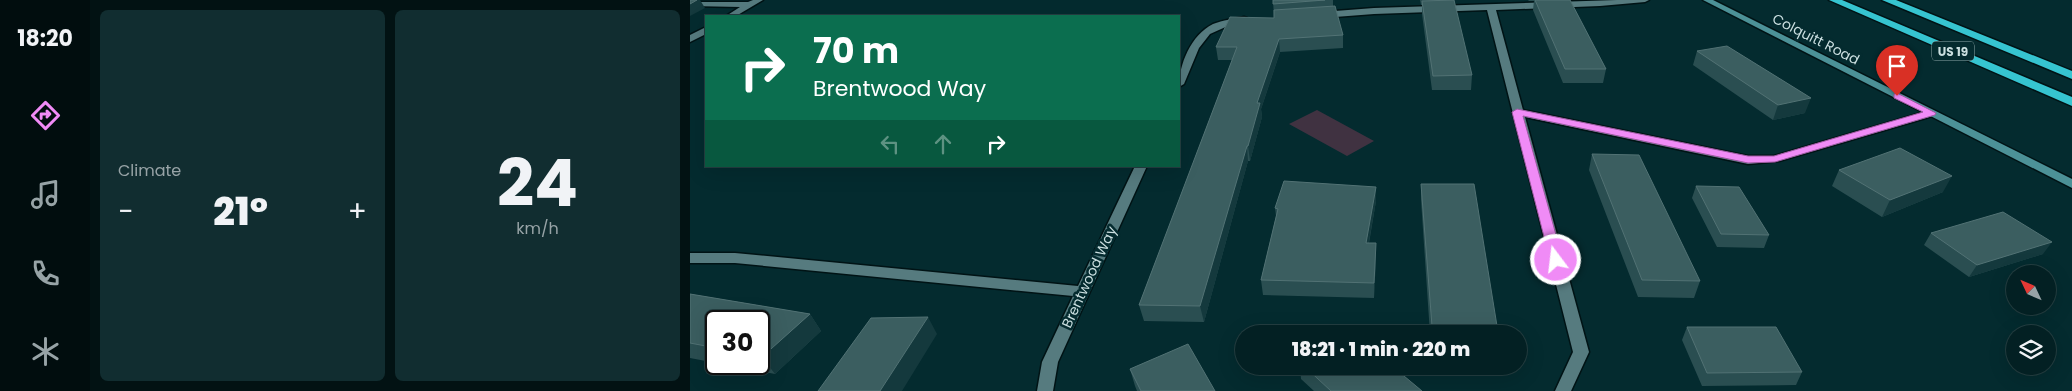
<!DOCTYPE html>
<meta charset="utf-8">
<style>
body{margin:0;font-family:Poppins,sans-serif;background:#112d30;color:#f1f3f6;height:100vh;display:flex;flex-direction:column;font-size:19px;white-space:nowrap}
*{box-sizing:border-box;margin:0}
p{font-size:16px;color:#97a3a6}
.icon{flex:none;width:28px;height:28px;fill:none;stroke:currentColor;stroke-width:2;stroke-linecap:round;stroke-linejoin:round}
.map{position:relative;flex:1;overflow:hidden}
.panel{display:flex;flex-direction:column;gap:10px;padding:10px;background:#021213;width:600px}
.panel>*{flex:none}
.guide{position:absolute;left:15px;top:15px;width:475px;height:152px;border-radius:0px;box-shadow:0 5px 20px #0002,0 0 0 1px #243e41;background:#0b6e4f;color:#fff;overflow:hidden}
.needle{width:32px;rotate:314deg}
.buttons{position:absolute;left:1316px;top:265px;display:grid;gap:10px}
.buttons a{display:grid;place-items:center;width:50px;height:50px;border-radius:50%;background:#032023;box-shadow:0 5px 20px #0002,0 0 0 1px #243e41;font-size:25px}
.speed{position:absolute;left:15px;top:310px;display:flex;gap:10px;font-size:25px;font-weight:700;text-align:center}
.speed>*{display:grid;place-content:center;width:65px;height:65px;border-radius:50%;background:#032023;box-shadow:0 5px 20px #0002,0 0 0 1px #243e41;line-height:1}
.speed .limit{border:2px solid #111;border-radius:8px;background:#fff;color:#111}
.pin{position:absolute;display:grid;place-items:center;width:42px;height:42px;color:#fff;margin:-51px -21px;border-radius:50% 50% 50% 0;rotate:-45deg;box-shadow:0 0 5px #0007}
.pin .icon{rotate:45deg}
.me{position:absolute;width:55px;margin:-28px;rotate:345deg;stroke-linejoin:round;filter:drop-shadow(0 0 4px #0008)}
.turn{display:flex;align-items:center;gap:18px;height:105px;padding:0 25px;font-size:22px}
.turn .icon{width:65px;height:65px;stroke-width:2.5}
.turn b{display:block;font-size:35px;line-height:42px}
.lanes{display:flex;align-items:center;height:48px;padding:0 25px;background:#0003;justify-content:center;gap:25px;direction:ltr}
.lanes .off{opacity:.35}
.big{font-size:38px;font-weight:800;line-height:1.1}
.panel .widget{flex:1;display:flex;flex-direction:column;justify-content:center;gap:8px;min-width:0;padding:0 18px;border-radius:8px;background:#112d30}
.panel .dial{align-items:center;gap:0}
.dial b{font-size:65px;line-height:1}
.heat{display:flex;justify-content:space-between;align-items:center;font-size:28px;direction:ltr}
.panel .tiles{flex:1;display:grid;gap:10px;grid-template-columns:repeat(2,1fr)}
.trip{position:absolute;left:545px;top:325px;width:292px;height:50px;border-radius:25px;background:#032023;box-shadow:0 5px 20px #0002,0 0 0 1px #243e41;font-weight:800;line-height:50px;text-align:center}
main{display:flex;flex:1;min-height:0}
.dock{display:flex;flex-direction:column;width:90px;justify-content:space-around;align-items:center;background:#010d0e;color:#97a3a6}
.dock .icon{width:35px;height:35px}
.dock .current{color:#f08bf6}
.dock b{font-size:22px;color:#f1f3f6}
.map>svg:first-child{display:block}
</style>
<main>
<nav class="dock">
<b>18:20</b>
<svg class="icon current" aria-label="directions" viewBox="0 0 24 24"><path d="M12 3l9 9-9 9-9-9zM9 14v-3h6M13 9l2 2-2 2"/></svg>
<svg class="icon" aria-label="music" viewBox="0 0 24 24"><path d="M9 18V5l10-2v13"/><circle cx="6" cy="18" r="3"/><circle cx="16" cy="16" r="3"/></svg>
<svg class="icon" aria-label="phone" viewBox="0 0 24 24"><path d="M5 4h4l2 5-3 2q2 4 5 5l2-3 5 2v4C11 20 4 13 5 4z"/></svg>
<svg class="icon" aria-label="climate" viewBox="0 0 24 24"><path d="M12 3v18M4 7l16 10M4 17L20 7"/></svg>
</nav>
<section class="panel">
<div class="tiles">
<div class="widget"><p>Climate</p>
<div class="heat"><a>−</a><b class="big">21°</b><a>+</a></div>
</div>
<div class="widget dial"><b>24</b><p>km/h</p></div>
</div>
</section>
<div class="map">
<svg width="1382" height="391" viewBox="0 0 1382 391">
<rect width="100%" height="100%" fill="#042b2f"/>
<path fill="#403241" d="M627 110 684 141 657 156 599 124Z"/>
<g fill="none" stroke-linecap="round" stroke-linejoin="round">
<defs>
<path id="street" d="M63 0H73L46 16H36L50 7 0 6V2H58Z
M927 0H959L955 2 910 6 806 10 833 110 1058 156H1084L1238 111 1242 110 1247 113 1246 115 1089 161 1058 164 835 117 899 352 881 391H865L883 352 797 10 684 14 632 18 628 15 632 12 684 8Z
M554 17 557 18V22L540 25 520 34 509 48 494 84 489 87C489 64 501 35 523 24 533 20 544 19 554 17Z
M16 27V34L0 42V35Z
M445 166H457L368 362 363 391H347L352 362 383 296 45 263H0V253H45L388 286Z"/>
<path id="secondary" d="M1013 0H1023L1382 179V188Z"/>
<path id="highway" d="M1139 0H1152L1382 97V106Z
M1192 0H1206L1382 71V79Z"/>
</defs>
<use href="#street" stroke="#001315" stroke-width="3"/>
<use href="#secondary" stroke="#001315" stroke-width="3"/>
<use href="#highway" stroke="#001315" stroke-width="3"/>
<use href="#street" fill="#567b7f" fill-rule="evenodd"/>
<use href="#secondary" fill="#4c9197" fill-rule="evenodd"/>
<use href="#highway" fill="#36c4d0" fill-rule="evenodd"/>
</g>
<path fill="#2a4e51" d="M583 0H643V6L653 35V48L590 52 571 109 572 117 560 161H558L514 322 454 321 449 305 542 60H528L526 47 584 18Z
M730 0H762L782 75 781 90H742L732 14V5H731Z
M838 0H880L916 69 913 83H873L843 10 844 1H839Z
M1007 51 1115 113 1083 120 1003 65Z
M902 154 1010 281 1004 298 948 297 899 170Z
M1149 170 1253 192 1192 217 1142 186Z
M731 184 807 326 806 334H740L731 200Z
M1006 186 1079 235 1074 248 1027 247 1002 198Z
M686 201 679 243H686V258L684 298 573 295 571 280 586 216 585 208Z
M1241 233 1353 254 1279 277 1234 245Z
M0 294 120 314 131 331 85 374 31 364H69V321H26V363L0 358Z
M997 327 1112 372 1106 385 1012 386 992 340Z
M610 366H702L732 391H624L611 379Z
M440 369 525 391H447L445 386Z"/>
<path fill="#14393d" d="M7 0H10L15 8 0 16V4Z
M589 39 590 52 571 109 572 117 560 161 558 146 567 103Z
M1121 98 1115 113 1083 120 1088 105Z
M557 146 558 161 514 322 510 306Z
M1262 176 1253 192 1192 217 1200 200Z
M686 187V201L676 258V243Z
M1362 242 1353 254 1279 277 1287 265Z
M686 243V258L684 298V283Z
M120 314 131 331 85 374 72 357Z
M238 317 247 334 212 391H190Z"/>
<path fill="#3b5e60" stroke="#527274" d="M0 0H7L0 4Z
M583 0H635L583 4Z
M764 0 782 75 743 76 732 1Z
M845 0H880L916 69H875Z
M645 6 653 35 589 39 567 103H570L558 146H557L510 306 449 305 547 47H526L540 17 584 18V10Z
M1037 46 1121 98 1088 105 1007 51Z
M1210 148 1262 176 1200 200 1149 170Z
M902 154 949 155 1010 281 952 280Z
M594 181 686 187 676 243H686L684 283 571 280 588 209 585 208Z
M731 184H784L807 326H742Z
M1006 186 1049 187 1079 235 1031 234Z
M1313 212 1362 242 1287 265 1241 233Z
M0 294 120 314 72 357 69 356V321H26V348L0 343Z
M238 317 190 391H128L181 318Z
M997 327H1086L1112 372 1017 373Z
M657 329 663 334H650Z
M498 344 525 391H451L440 369Z
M614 366H702L732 391H641Z"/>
<path fill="#f08bf6" stroke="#9c5aa0" d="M1207 93 1246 113 1245 115 1085 162 1058 163 833 116 873 260 866 264 860 260 822 112 827 109 1058 156H1084L1233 112 1204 98V94Z"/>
<g text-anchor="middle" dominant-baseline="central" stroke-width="5" stroke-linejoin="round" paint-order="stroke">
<rect fill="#042b2f" stroke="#8fa9ab" stroke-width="1" x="1242" y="41.5" width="42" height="19" rx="4"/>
<g font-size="12" font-weight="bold" fill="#cbdfe0">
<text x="1263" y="51">US 19</text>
</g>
<g font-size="14" fill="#cbdfe0" stroke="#042b2f">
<text transform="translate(1126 39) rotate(27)">Colquitt Road</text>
<text transform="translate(399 277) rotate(-65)">Brentwood Way</text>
</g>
</g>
</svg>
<div class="buttons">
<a><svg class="needle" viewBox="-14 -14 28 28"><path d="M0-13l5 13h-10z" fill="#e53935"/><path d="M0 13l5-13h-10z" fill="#97a3a6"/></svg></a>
<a><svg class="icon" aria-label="layers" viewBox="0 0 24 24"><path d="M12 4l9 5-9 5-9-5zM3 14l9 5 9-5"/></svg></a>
</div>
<div class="speed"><div class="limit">30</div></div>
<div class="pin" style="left:1207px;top:96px;background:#d93025"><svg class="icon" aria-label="arrive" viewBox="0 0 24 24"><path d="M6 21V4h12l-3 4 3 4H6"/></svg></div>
<svg class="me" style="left:866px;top:260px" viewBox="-20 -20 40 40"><circle r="17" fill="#f08bf6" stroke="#fff" stroke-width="3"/><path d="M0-11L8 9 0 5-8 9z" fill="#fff"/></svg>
<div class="trip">18:21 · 1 min · 220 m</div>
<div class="guide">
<div class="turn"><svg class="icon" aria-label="right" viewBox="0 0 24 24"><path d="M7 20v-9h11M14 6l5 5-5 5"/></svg><div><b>70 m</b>Brentwood Way</div></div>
<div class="lanes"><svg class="icon off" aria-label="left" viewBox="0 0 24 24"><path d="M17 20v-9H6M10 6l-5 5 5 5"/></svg><svg class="icon off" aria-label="ahead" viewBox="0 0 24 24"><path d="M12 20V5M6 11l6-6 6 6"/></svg><svg class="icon" aria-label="right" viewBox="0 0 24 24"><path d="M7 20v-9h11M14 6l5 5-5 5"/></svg></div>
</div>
</div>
</main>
